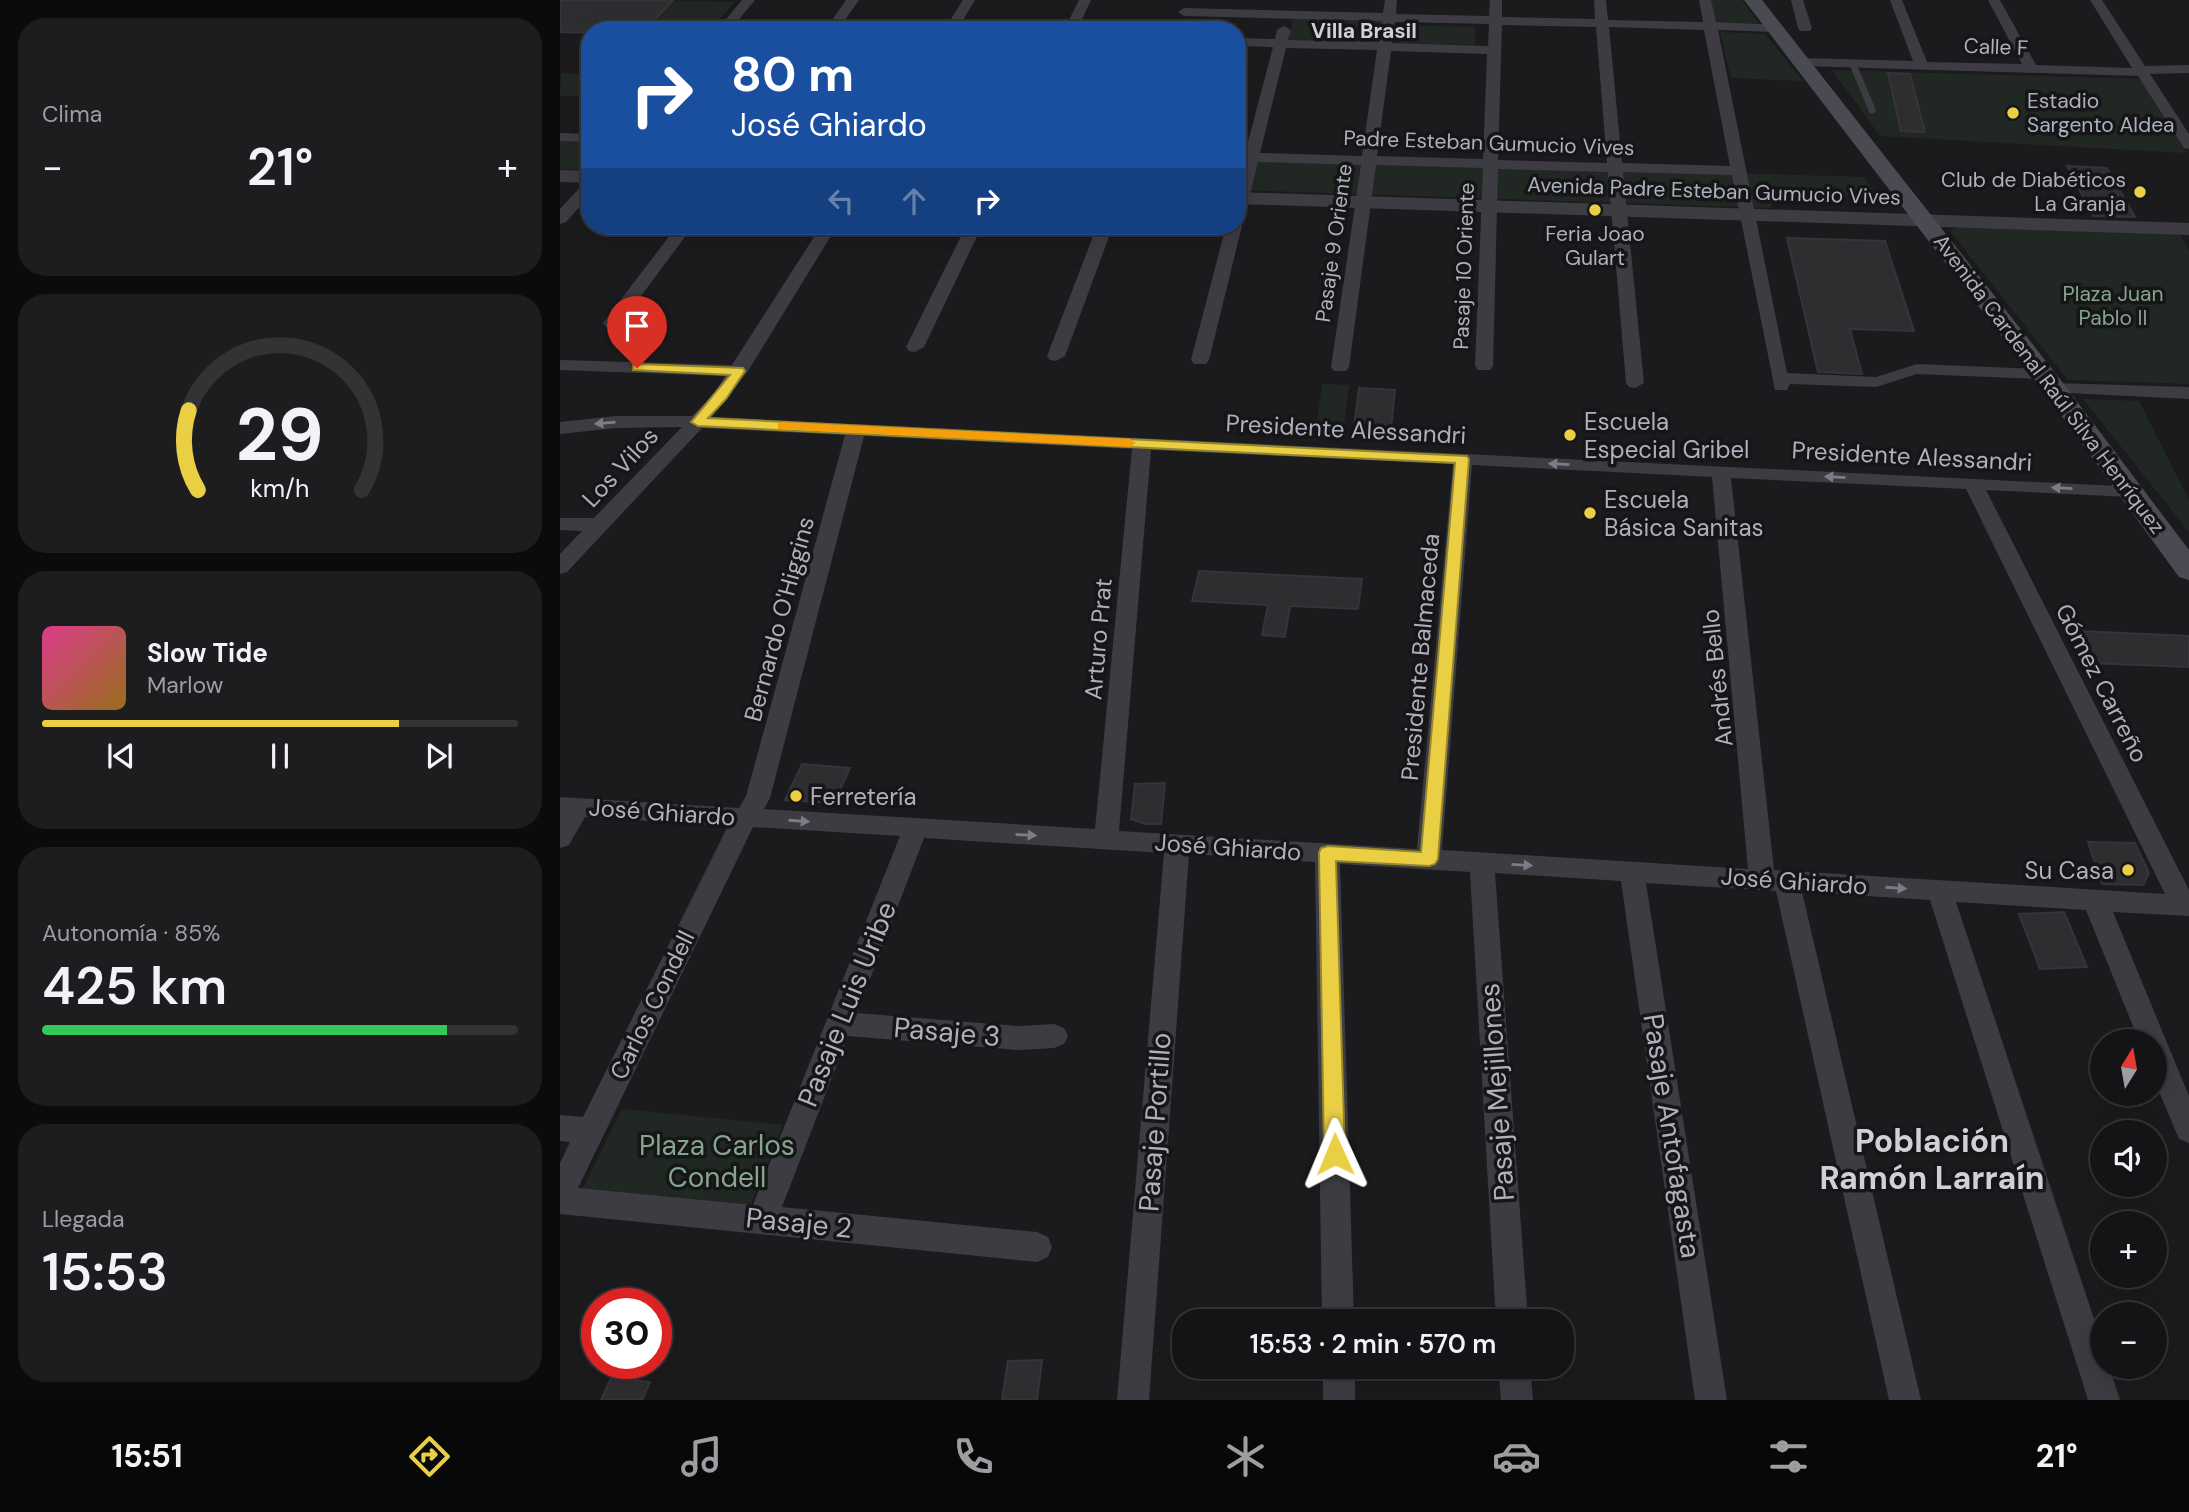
<!DOCTYPE html>
<html lang="es">
<meta charset="utf-8">
<style>
body{margin:0;font-family:"DM Sans",sans-serif;background:#1d1d1f;color:#f1f3f6;height:100vh;display:flex;flex-direction:column;font-size:26px;white-space:nowrap}
*{box-sizing:border-box;margin:0}
p{font-size:23px;color:#9d9ea1}
.icon{flex:none;width:38px;height:38px;fill:none;stroke:currentColor;stroke-width:2;stroke-linecap:round;stroke-linejoin:round}
.map{position:relative;flex:1;overflow:hidden}
.sheet{display:flex;flex-direction:column;gap:18px;padding:18px;background:#0b0b0c;width:560px}
.sheet>*{flex:none}
.guide{position:absolute;left:21px;top:21px;width:665px;height:214px;border-radius:28px;box-shadow:0 7px 28px #0002,0 0 0 2px #333335;background:#1a4fa0;color:#fff;overflow:hidden}
.needle{width:46px;rotate:11deg}
.tools{position:absolute;left:1530px;top:1029px;display:grid;gap:14px}
.tools a{display:grid;place-items:center;width:77px;height:77px;border-radius:50%;background:#141416;box-shadow:0 7px 28px #0002,0 0 0 2px #333335;font-size:35px}
.speed{position:absolute;left:21px;top:1288px;display:flex;gap:14px;font-size:35px;font-weight:700;text-align:center}
.speed>*{display:grid;place-content:center;width:91px;height:91px;border-radius:50%;background:#141416;box-shadow:0 7px 28px #0002,0 0 0 2px #333335;line-height:1}
.speed .limit{border:10px solid #d22;background:#fff;color:#111}
.pin{position:absolute;display:grid;place-items:center;width:60px;height:60px;color:#fff;margin:-72px -30px;border-radius:50% 50% 50% 0;rotate:-45deg;box-shadow:0 0 7px #0007}
.pin .icon{rotate:45deg}
.me{position:absolute;width:77px;margin:-38px;rotate:359deg;stroke-linejoin:round;filter:drop-shadow(0 0 5px #0008)}
.turn{display:flex;align-items:center;gap:24px;height:147px;padding:0 35px;font-size:32px}
.turn .icon{width:91px;height:91px;stroke-width:2.5}
.turn b{display:block;font-size:49px;line-height:60px}
.lanes{display:flex;align-items:center;height:66px;padding:0 35px;background:#0003;justify-content:center;gap:35px;direction:ltr}
.lanes .off{opacity:.35}
.big{font-size:52px;font-weight:600;line-height:1.1}
.sheet .card{flex:1;display:flex;flex-direction:column;justify-content:center;gap:10px;min-width:0;padding:0 24px;border-radius:28px;background:#1d1d1f}
.sheet .dial{align-items:center;gap:0}
.dial svg{height:182px;overflow:visible;fill:none;stroke:#333335;stroke-width:7;stroke-linecap:round;text-anchor:middle}
.dial text{fill:#f1f3f6;stroke:none}
.song{display:flex;align-items:center;gap:21px}
.cover{width:84px;height:84px;border-radius:10px;background:linear-gradient(135deg,hsl(330 70% 55%),hsl(40 70% 35%))}
.played{height:7px;border-radius:4px;background:linear-gradient(90deg,#eacf45 75%,#333335 75%)}
.keys{display:flex;justify-content:space-around;direction:ltr}
.heat{display:flex;justify-content:space-between;align-items:center;font-size:38px;direction:ltr}
.charge{height:10px;border-radius:5px;background:linear-gradient(90deg,#34c759 85%,#333335 0)}
.trip{position:absolute;left:612px;top:1309px;width:402px;height:70px;border-radius:28px;background:#141416;box-shadow:0 7px 28px #0002,0 0 0 2px #333335;font-weight:600;line-height:70px;text-align:center}
.dock{display:flex;height:112px;justify-content:space-around;align-items:center;background:#080809;color:#9d9ea1}
.dock .icon{width:49px;height:49px}
.dock .current{color:#eacf45}
.dock b{font-size:32px;color:#f1f3f6}
main{display:flex;flex:1;min-height:0}
.map>svg:first-child{display:block}
</style>
<main>
<section class="sheet">
<div class="card"><p>Clima</p>
<div class="heat"><a>−</a><b class="big">21°</b><a>+</a></div>
</div>
<div class="card dial"><svg viewBox="0 0 100 80">
<path d="M14 69A42 42 0 1 1 86 69"/>
<path d="M14 69A42 42 0 0 1 10 34" stroke="#eacf45"/>
<text x="50" y="56" font-size="32" font-weight="700">29</text>
<text x="50" y="72" font-size="11">km/h</text>
</svg></div>
<div class="card">
<div class="song"><i class="cover"></i><div><b>Slow Tide</b><p>Marlow</p></div></div>
<div class="played"></div>
<div class="keys"><svg class="icon" aria-label="previous" viewBox="0 0 24 24"><path d="M18 5L8 12l10 7zM5 5v14"/></svg><svg class="icon" aria-label="pause" viewBox="0 0 24 24"><path d="M8 5v14M16 5v14"/></svg><svg class="icon" aria-label="next" viewBox="0 0 24 24"><path d="M6 5l10 7-10 7zM19 5v14"/></svg></div>
</div>
<div class="card"><p>Autonomía · 85%</p><b class="big">425 km</b><div class="charge"></div></div>
<div class="card"><p>Llegada</p><b class="big">15:53</b></div>
</section>
<div class="map">
<svg width="1629" height="1400" viewBox="0 0 1629 1400">
<rect width="100%" height="100%" fill="#1b1b1d"/>
<path fill="#212823" d="M1149 0H1182L1199 24 1154 21Z
M113 1 175 2 156 23 93 21Z
M737 17 824 21 821 42 729 40 733 19Z
M838 25 915 27V45L837 43Z
M1160 32 1205 34 1243 81 1171 78Z
M1272 70 1581 79 1627 153 1320 136Z
M1 73 30 74V96H0Z
M0 138 30 139V170L0 169Z
M677 159 1305 177 1317 196 1211 193V208L677 190Z
M1397 226 1613 232 1621 236 1629 250V384L1508 380 1390 231Z
M762 384 789 385 783 432 756 431Z
M1523 399 1579 401 1629 500V532Z
M62 1109 223 1125 190 1207 22 1190Z"/>
<path fill="#2e2e31" stroke="#353539" stroke-width="2" d="M0 0H113L85 30H30V33L0 32Z
M1328 73 1350 74 1365 132 1341 131Z
M1507 166 1547 168 1575 217 1533 216Z
M1227 238 1325 241 1354 331 1290 329 1302 374 1258 372Z
M799 388 835 390 830 437 793 435Z
M639 571 802 579 798 609 730 606 725 637 702 635 708 605 632 601Z
M1518 631 1629 636V667L1530 663Z
M242 764 290 768 274 803 225 800Z
M605 783 601 824H585L571 819 575 784Z
M1528 842 1575 843 1589 873 1583 885 1542 884Z
M1504 912 1527 967 1480 969 1459 914Z
M482 1360 477 1400H442L448 1361Z
M51 1378 90 1382 82 1400H41Z"/>
<g fill="none" stroke-linecap="round" stroke-linejoin="round">
<path stroke="#3c3c42" stroke-width="7" d="M1293 64 1312 110"/>
<path fill="#3c3c42" fill-rule="evenodd" d="M182 0H195L175 24 246 26 252 30H157Z
M286 0H299L278 30H265Z
M403 0H415L397 30H384Z
M519 0H531L517 30H504Z
M825 0H837L836 14 929 16 930 0H942V17L1035 19 1034 0H1046L1048 20 1143 22 1139 0H1151L1156 22 1220 25V31L1215 32 1158 30 1227 373 1316 377 1357 364 1483 369 1492 374 1483 379 1357 374 1316 387 1230 384 1227 390H1215L1172 175 1063 172 1084 383 1075 388 1069 387 1066 383 1048 172 938 169 933 366 930 370H918L915 366 923 168 816 165 789 367 786 371H774L771 367 801 165 698 162 685 215 677 220V184L683 162H677V153H685L713 47 677 46V38L715 39 717 30 724 26 731 30 728 40 818 42 822 21 624 16 618 12 624 8 823 13ZM835 22 929 24 928 46 832 43ZM942 25 1036 27 1047 163 938 160ZM1049 27 1144 30 1170 166 1062 163ZM726 48 817 50 802 156 700 153ZM831 51 927 54 923 159 817 156Z
M1231 0H1243L1252 28 1250 31H1240L1238 28Z
M1330 0H1342L1367 62 1462 64 1428 0H1440L1476 65 1572 68 1530 0H1542L1585 66 1629 65V73L1590 74 1629 134V149L1624 148 1578 76 1242 66 1235 62 1242 58 1353 61Z
M0 133 30 134V142L0 141Z
M30 180V195L6 222 0 224V209L25 182Z
M677 222 682 226 649 360 646 364H634L631 360 666 226H677Z
M117 226H133L58 327H46L43 323 46 319Z
M261 226H277L188 371 152 417 1577 487 1580 491 1577 495 1570 497 1426 490 1629 890V916L1553 912 1629 1096V1143L1619 1139 1594 1080V1041H1579L1526 910 1396 902 1542 1343V1367H1549L1560 1400H1528L1370 900 1242 892 1361 1400H1329L1216 891 1086 883 1167 1400H1135L1061 881 935 873 968 1321H936L910 872 780 864 794 1321H762L755 862 629 854 589 1400H557L604 853 364 838 297 1013 459 1026 494 1024 504 1028 508 1036 504 1044 494 1048 459 1050 288 1036 222 1207 477 1232 488 1237 492 1247 488 1257 477 1262 0 1214V1163L10 1142 0 1141V1115L23 1117 168 826 25 817 9 845 0 848V797L179 808 186 796 285 435 142 428 7 572 0 574V554L22 531 0 530V518H34L122 427 56 428 0 434V422L56 416H132L154 394 165 376 0 370V360L172 365ZM304 436 572 449 535 829 204 809 210 798ZM591 450 893 464 857 849 559 831ZM912 465 1152 477 1188 869 882 850ZM1171 478 1406 489 1605 894 1214 870ZM193 827 340 836 193 1205 18 1188Z
M406 226H422L364 347 355 352 349 351 346 347Z
M537 226H553L505 356 496 361 490 360 487 356Z
M1494 383 1629 387V399L1488 392 1485 388Z
M763 1367H795V1400H763Z
M938 1367H970L973 1400H941Z"/>
<path fill="#3c3c42" fill-rule="evenodd" d="M0 170 30 171V183L0 182Z
M677 192 1629 223V235L677 204Z"/>
<path fill="#4a4a52" fill-rule="evenodd" d="M1184 0H1202L1503 383 1629 550V580L1619 577 1485 393Z"/>
</g>
<defs><path id="oneway-solid" d="M-6-.8H1V-3.2L6.5 0L1 3.2V.8H-6Z" transform="scale(1.75)"/></defs>
<g fill="#7b7c85">
<use href="#oneway-solid" transform="translate(45 423) rotate(175)"/>
<use href="#oneway-solid" transform="translate(999 464) rotate(-177)"/>
<use href="#oneway-solid" transform="translate(1275 477) rotate(-177)"/>
<use href="#oneway-solid" transform="translate(1502 488) rotate(-177)"/>
<use href="#oneway-solid" transform="translate(239 821) rotate(4)"/>
<use href="#oneway-solid" transform="translate(466 835) rotate(3)"/>
<use href="#oneway-solid" transform="translate(962 865) rotate(3)"/>
<use href="#oneway-solid" transform="translate(1336 888) rotate(4)"/>
</g>
<path fill="#eacf45" stroke="#98872d" stroke-width="2" d="M77 364 183 368 185 371 166 399 148 418 907 456 909 459 878 859 875 864 869 866 776 861 785 1154 782 1160 775 1163 767 1160 764 1154 759 853 761 848 768 846 861 852 895 463 138 426 131 422 170 375 73 370V365Z"/>
<path fill="#f59e0b" d="M223 422 570 439 576 443 570 447 218 429V423Z"/>
<g fill="#eacf45" stroke="#161618" stroke-width="2.5">
<circle cx="1453" cy="113" r="7"/>
<circle cx="1580" cy="192" r="7"/>
<circle cx="1035" cy="210" r="7"/>
<circle cx="1010" cy="435" r="7"/>
<circle cx="1030" cy="513" r="7"/>
<circle cx="236" cy="796" r="7"/>
<circle cx="1568" cy="870" r="7"/>
</g>
<g text-anchor="middle" dominant-baseline="central" stroke-width="7" stroke-linejoin="round" paint-order="stroke">
<g font-size="21" font-weight="bold" fill="#cfd0d8" stroke="#161618">
<text x="804" y="31">Villa Brasil</text>
</g>
<g font-size="21" fill="#aeb0bc" stroke="#161618">
<text transform="translate(1436 47) rotate(2)">Calle F</text>
<text transform="translate(929 143) rotate(2)">Padre Esteban Gumucio Vives</text>
<text transform="translate(1154 191) rotate(2)">Avenida Padre Esteban Gumucio Vives</text>
<text transform="translate(774 243) rotate(-82)">Pasaje 9 Oriente</text>
<text transform="translate(904 266) rotate(-88)">Pasaje 10 Oriente</text>
<text transform="translate(1489 384) rotate(53)">Avenida Cardenal Raúl Silva Henríquez</text>
</g>
<g font-size="21" fill="#aeb0bc" stroke="#161618" text-anchor="start">
<text x="1467" y="101">Estadio<tspan x="1467" dy="24">Sargento Aldea</tspan></text>
<text x="1566" y="180" text-anchor="end">Club de Diabéticos<tspan x="1566" dy="24">La Granja</tspan></text>
<text x="1035" y="234" text-anchor="middle">Feria Joao<tspan x="1035" dy="24">Gulart</tspan></text>
</g>
<g font-size="21" fill="#86a58d" stroke="#161618">
<text x="1553" y="294">Plaza Juan<tspan x="1553" dy="24">Pablo II</tspan></text>
</g>
<g font-size="24" fill="#aeb0bc" stroke="#161618" text-anchor="start">
<text x="1024" y="421">Escuela<tspan x="1024" dy="28">Especial Gribel</tspan></text>
<text x="1044" y="499">Escuela<tspan x="1044" dy="28">Básica Sanitas</tspan></text>
<text x="250" y="796">Ferretería</text>
<text x="1554" y="870" text-anchor="end">Su Casa</text>
</g>
<g font-size="24" fill="#aeb0bc" stroke="#161618">
<text transform="translate(786 429) rotate(3)">Presidente Alessandri</text>
<text transform="translate(1352 456) rotate(3)">Presidente Alessandri</text>
<text transform="translate(60 467) rotate(-47)">Los Vilos</text>
<text transform="translate(219 619) rotate(-75)">Bernardo O'Higgins</text>
<text transform="translate(538 639) rotate(-85)">Arturo Prat</text>
<text transform="translate(860 657) rotate(-85)">Presidente Balmaceda</text>
<text transform="translate(1157 678) rotate(-96)">Andrés Bello</text>
<text transform="translate(1542 683) rotate(63)">Gómez Carreño</text>
<text transform="translate(102 812) rotate(4)">José Ghiardo</text>
<text transform="translate(668 847) rotate(4)">José Ghiardo</text>
<text transform="translate(1234 881) rotate(4)">José Ghiardo</text>
<text transform="translate(92 1005) rotate(-64)">Carlos Condell</text>
</g>
<g font-size="28" fill="#aeb0bc" stroke="#161618">
<text transform="translate(287 1004) rotate(-68)">Pasaje Luis Uribe</text>
<text transform="translate(387 1032) rotate(5)">Pasaje 3</text>
<text transform="translate(937 1092) rotate(-94)">Pasaje Mejillones</text>
<text transform="translate(595 1122) rotate(-86)">Pasaje Portillo</text>
<text transform="translate(1112 1136) rotate(81)">Pasaje Antofagasta</text>
<text transform="translate(239 1223) rotate(6)">Pasaje 2</text>
</g>
<g font-size="28" fill="#86a58d" stroke="#161618">
<text x="157" y="1145">Plaza Carlos<tspan x="157" dy="32">Condell</tspan></text>
</g>
<g font-size="32" font-weight="bold" fill="#cfd0d8" stroke="#161618">
<text x="1372" y="1141">Población<tspan x="1372" dy="37">Ramón Larraín</tspan></text>
</g>
</g>
</svg>
<div class="tools">
<a><svg class="needle" viewBox="-14 -14 28 28"><path d="M0-13l5 13h-10z" fill="#e53935"/><path d="M0 13l5-13h-10z" fill="#9d9ea1"/></svg></a>
<a><svg class="icon" aria-label="sound" viewBox="0 0 24 24"><path d="M4 9h4l5-4v14l-5-4H4zM17 9q2 3 0 6"/></svg></a>
<a>+</a>
<a>−</a>
</div>
<div class="speed"><div class="limit">30</div></div>
<div class="pin" style="left:77px;top:368px;background:#d93025"><svg class="icon" aria-label="arrive" viewBox="0 0 24 24"><path d="M6 21V4h12l-3 4 3 4H6"/></svg></div>
<svg class="me" style="left:775px;top:1154px" viewBox="-20 -20 40 40"><path d="M0-17L14 15 0 8-14 15z" fill="#eacf45" stroke="#fff" stroke-width="4"/></svg>
<div class="trip">15:53 · 2 min · 570 m</div>
<div class="guide">
<div class="turn"><svg class="icon" aria-label="right" viewBox="0 0 24 24"><path d="M7 20v-9h11M14 6l5 5-5 5"/></svg><div><b>80 m</b>José Ghiardo</div></div>
<div class="lanes"><svg class="icon off" aria-label="left" viewBox="0 0 24 24"><path d="M17 20v-9H6M10 6l-5 5 5 5"/></svg><svg class="icon off" aria-label="ahead" viewBox="0 0 24 24"><path d="M12 20V5M6 11l6-6 6 6"/></svg><svg class="icon" aria-label="right" viewBox="0 0 24 24"><path d="M7 20v-9h11M14 6l5 5-5 5"/></svg></div>
</div>
</div>
</main>
<nav class="dock">
<b>15:51</b>
<svg class="icon current" aria-label="directions" viewBox="0 0 24 24"><path d="M12 3l9 9-9 9-9-9zM9 14v-3h6M13 9l2 2-2 2"/></svg>
<svg class="icon" aria-label="music" viewBox="0 0 24 24"><path d="M9 18V5l10-2v13"/><circle cx="6" cy="18" r="3"/><circle cx="16" cy="16" r="3"/></svg>
<svg class="icon" aria-label="phone" viewBox="0 0 24 24"><path d="M5 4h4l2 5-3 2q2 4 5 5l2-3 5 2v4C11 20 4 13 5 4z"/></svg>
<svg class="icon" aria-label="climate" viewBox="0 0 24 24"><path d="M12 3v18M4 7l16 10M4 17L20 7"/></svg>
<svg class="icon" aria-label="car" viewBox="0 0 24 24"><path d="M5 17H2v-5l4-1 3-4h7l3 4 3 1v5h-3M9 17h6M6 11h13"/><circle cx="7" cy="17" r="2"/><circle cx="17" cy="17" r="2"/></svg>
<svg class="icon" aria-label="filters" viewBox="0 0 24 24"><path d="M4 7h16M4 17h16"/><circle cx="9" cy="7" r="2"/><circle cx="15" cy="17" r="2"/></svg>
<b>21°</b>
</nav>
